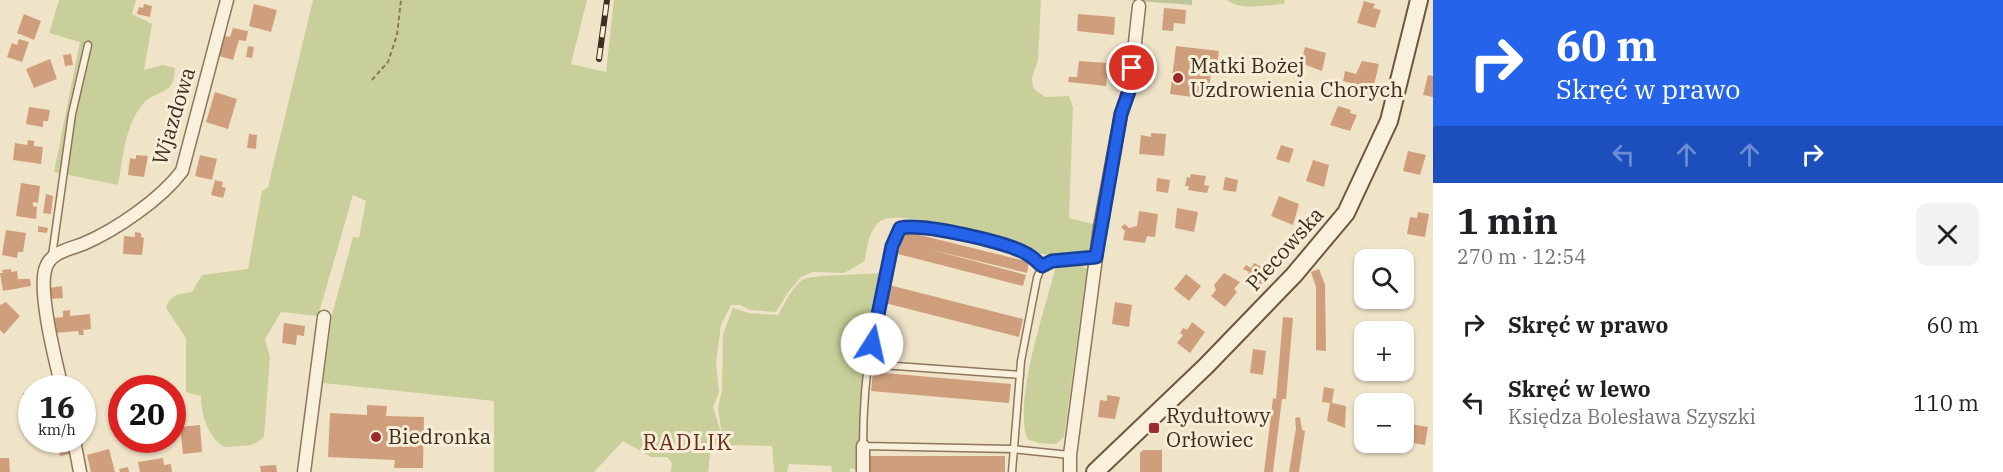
<!DOCTYPE html>
<html lang="pl">
<head>
<meta charset="utf-8">
<style>
  :root { --surface:#fff; --page:#f2f2f2; --text:#202124; --muted:#757577 }
  body { margin:0; font-family:"IBM Plex Serif",serif; background:var(--page); color:var(--text); height:100vh; display:flex; flex-direction:column; font-size:22px; white-space:nowrap }
  * { box-sizing:border-box; margin:0 }
  p { font-size:20px; color:var(--muted) }
  .icon { flex:none; width:33px; height:33px; fill:none; stroke:currentColor; stroke-width:2; stroke-linecap:round; stroke-linejoin:round }
  .map { position:relative; flex:1; overflow:hidden }
  .panel { display:flex; flex-direction:column; background:var(--surface); width:570px }
  .panel>* { flex:none }
  .top-card { background:#2563eb; color:#fff; overflow:hidden }
  .tools { position:absolute; left:1354px; top:249px; display:grid; gap:12px }
  .tools a { display:grid; place-items:center; width:60px; height:60px; border-radius:12px; background:var(--surface); box-shadow:0 2px 4px #0004; font-size:30px }
  .speed { position:absolute; left:18px; top:375px; display:flex; gap:12px; font-size:30px; font-weight:700; text-align:center }
  .speed>* { display:grid; place-content:center; width:78px; height:78px; border-radius:50%; background:var(--surface); box-shadow:0 2px 4px #0004; line-height:1 }
  .speed small { font-size:15px; font-weight:400 }
  .speed .limit { border:9px solid #d22; background:#fff; color:#111 }
  .pin { position:absolute; display:grid; place-items:center; width:51px; height:51px; color:#fff; margin:-26px; border:3px solid #fff; border-radius:50%; box-shadow:0 2px 6px #0007 }
  .me { position:absolute; width:66px; margin:-33px; rotate:10deg; stroke-linejoin:round; filter:drop-shadow(0 0 4px #0008) }
  .turn { display:flex; align-items:center; gap:21px; height:126px; padding:0 24px; font-size:27px }
  .turn .icon { width:78px; height:78px; stroke-width:2.5 }
  .turn b { display:block; font-size:42px; line-height:51px }
  .lanes { display:flex; align-items:center; height:57px; padding:0 24px; background:#0003; justify-content:center; gap:30px; direction:ltr }
  .lanes .off { opacity:.35 }
  .round { display:grid; place-items:center; flex:none; width:63px; height:63px; border-radius:12px; background:var(--page) }
  .summary { display:flex; align-items:center; justify-content:space-between; height:102px; padding:0 24px }
  h1 { font-size:36px; font-weight:800; line-height:45px }
  ul { padding:0; list-style:none }
  li { display:flex; align-items:center; gap:18px; height:78px; padding:0 24px }
  li div { flex:1 }
  li b { display:block; font-size:22px }
  li em { font-style:normal }
  main { display:flex; flex:1; min-height:0 }
  .map>svg:first-child { display:block }
  .green { fill:#c9cf9b }
  .cemetery { fill:#bfc49a }
  .building { fill:#cf9f7d }
  .lines { fill:none; stroke-linecap:round; stroke-linejoin:round }
  .lane-casing { stroke:#8d765c; stroke-width:9 }
  .street-casing { stroke:#8d765c; stroke-width:15 }
  .secondary-casing { stroke:#6f573f; stroke-width:20 }
  .path { stroke:#8d765c; stroke-width:2; stroke-dasharray:4.5 3; stroke-linecap:butt }
  .lane { stroke:#faf1dc; stroke-width:6 }
  .street { stroke:#faf1dc; stroke-width:12 }
  .secondary { stroke:#faf1dc; stroke-width:16 }
  .rail-casing { stroke:#3d2e20; stroke-width:6 }
  .rail { stroke:#f7eed8; stroke-width:4; stroke-dasharray:11; stroke-linecap:butt }
  .route-casing { stroke:#184099; stroke-width:15 }
  .route { stroke:#2563eb; stroke-width:10 }
  .poi-dot { fill:#9e2a2b; stroke:#f7eed8; stroke-width:2 }
  .labels { text-anchor:middle; stroke-width:6; stroke-linejoin:round; paint-order:stroke }
  .poi-label { font-size:21px; fill:#3d2e20; stroke:#f7eed8; text-anchor:start }
  .street-label { font-size:21px; fill:#3d2e20; stroke:#f7eed8 }
  .neighbourhood-label { font-size:22px; letter-spacing:1.5px; fill:#6b2e1e; stroke:#f7eed8 }
</style>
</head>
<body>
<main>
<div class="map">
<svg width="1433" height="472" viewBox="0 0 1433 472">
  <rect width="100%" height="100%" fill="#f0e4c8"/>
  <g class="green">
    <path d="M59,0H136L132,14L152,24L144,70L163,65L175,68C174,98 158,87 143,104C125,124 123,159 118,185L54,172L80,42L49,33Z"/>
    <path d="M313,0H587L571,64L606,72L614,0H1041L1038,60L1032,78L1033,88L1045,97L1069,96L1073,107L1069,218L1093,224L1092,253C1075,253 1057,256 1041,254C1032,253 1025,245 1016,242C995,235 898,210 882,220C869,229 867,246 865,261L844,273L813,272L801,277L789,291L776,312L750,310L740,305H731L721,325L716,363L719,393L713,407L722,435L718,408L722,390L723,334L733,308L749,313L778,315C785,303 791,289 802,280C811,274 865,275 881,273L864,364L857,470L850,468V472H832L831,466L789,464L787,472H774L772,446L725,445L723,438L722,445L711,446L708,472H671L672,463L667,457H651L623,441L594,472H494V401L323,383L332,315L353,237L359,238L366,201L353,195L318,316L281,312L265,339L270,357L264,436C255,449 239,445 224,447C208,436 201,416 201,396L186,392V338L166,308C170,294 180,294 192,292L202,275L248,269L262,191L268,187Z"/>
    <path d="M1227,0H1285L1284,4C1267,5 1240,11 1227,0Z"/>
    <path d="M1071,263L1079,264L1087,269L1064,437L1056,444L1038,443L1027,439C1014,396 1045,310 1056,266Z"/>
  </g>
  <polygon class="cemetery" points="1125,0 1192,0 1192,5"/>
  <g class="building">
    <polygon points="1364,1 1375,4 1373,8 1381,10 1375,28 1357,23"/>
    <polygon points="144,4 152,6 150,17 137,14 139,7 143,8"/>
    <polygon points="254,4 277,10 271,32 249,26"/>
    <polygon points="1164,8 1186,10 1185,24 1174,23 1173,31 1162,30"/>
    <polygon points="24,14 41,21 34,40 17,33"/>
    <polygon points="1078,14 1115,17 1114,35 1077,31"/>
    <polygon points="233,28 248,31 246,41 239,40 233,60 216,55 221,35 230,37"/>
    <polygon points="19,39 29,42 22,62 7,57 12,43 17,45"/>
    <polygon points="248,46 254,47 252,58 246,57"/>
    <polygon points="1176,46 1219,51 1216,73 1211,72 1208,99 1170,94"/>
    <polygon points="1305,47 1326,53 1322,71 1301,63"/>
    <polygon points="71,54 73,65 65,66 63,55"/>
    <polygon points="50,59 57,79 34,88 26,69"/>
    <polygon points="1079,61 1108,63 1106,86 1068,82 1069,77 1077,77"/>
    <polygon points="1362,61 1379,64 1373,89 1343,81 1345,71 1356,74"/>
    <polygon points="1428,75 1433,76 1433,97 1423,95"/>
    <polygon points="215,92 237,99 228,129 206,122"/>
    <polygon points="1338,106 1351,110 1350,113 1357,115 1350,131 1330,125"/>
    <polygon points="29,107 50,110 48,121 43,121 43,127 26,124"/>
    <polygon points="1151,133 1166,134 1164,156 1139,154 1141,135 1151,137"/>
    <polygon points="249,134 257,135 256,149 247,148"/>
    <polygon points="28,140 34,141 34,146 43,147 41,164 13,160 15,143 27,145"/>
    <polygon points="1281,145 1294,149 1289,163 1276,159"/>
    <polygon points="1408,151 1426,155 1420,175 1403,171"/>
    <polygon points="136,155 148,156 144,177 128,175 130,158 136,159"/>
    <polygon points="200,155 217,159 212,180 195,176"/>
    <polygon points="1313,160 1329,165 1324,187 1306,181"/>
    <polygon points="1191,174 1206,176 1204,185 1209,186 1207,193 1188,190 1189,186 1185,186 1187,177 1190,178"/>
    <polygon points="1225,177 1238,180 1236,192 1223,190"/>
    <polygon points="1157,178 1170,180 1168,193 1156,191"/>
    <polygon points="215,180 223,182 222,187 226,188 223,198 211,195"/>
    <polygon points="21,183 40,186 38,203 33,202 33,206 37,207 36,219 16,216"/>
    <polygon points="46,194 53,196 51,214 43,213"/>
    <polygon points="1279,196 1299,204 1293,225 1271,216"/>
    <polygon points="1177,208 1198,212 1194,232 1175,228"/>
    <polygon points="1139,211 1158,214 1155,237 1147,236 1145,243 1123,240 1125,231 1121,227 1125,224 1129,228 1137,226"/>
    <polygon points="1418,212 1429,214 1425,237 1407,234 1410,217 1417,218"/>
    <polygon points="38,226 48,228 47,233 38,232"/>
    <polygon points="6,230 26,233 23,252 18,252 17,258 2,255"/>
    <polygon points="904,231 1029,262 1027,273 929,249 1026,275 1023,286 898,254"/>
    <polygon points="135,232 141,233 141,237 144,238 142,255 123,254 124,236 135,237"/>
    <polygon points="1254,263 1272,272 1269,278 1266,276 1260,287 1245,278 1249,272 1243,269 1246,265 1251,268"/>
    <polygon points="11,269 11,272 17,271 18,279 30,279 31,286 3,291 0,273 3,273 2,270"/>
    <polygon points="1319,269 1325,285 1326,351 1316,350 1316,287 1311,272"/>
    <polygon points="1224,273 1240,282 1234,289 1237,292 1225,307 1211,296 1216,290 1214,285"/>
    <polygon points="1186,274 1201,286 1189,301 1174,289"/>
    <polygon points="889,285 1023,319 1019,337 885,303"/>
    <polygon points="62,286 63,298 49,299 49,288"/>
    <polygon points="6,302 20,316 4,334 0,330 0,305"/>
    <polygon points="1115,302 1132,305 1129,327 1112,324"/>
    <polygon points="70,310 70,316 90,314 91,329 83,330 84,335 79,335 78,331 55,333 54,318 63,317 63,311"/>
    <polygon points="1283,317 1293,318 1286,399 1282,399 1273,472 1264,472 1273,398 1276,399"/>
    <polygon points="1192,322 1205,332 1190,353 1177,343 1183,335 1180,333 1183,328 1187,330"/>
    <polygon points="284,323 305,326 304,336 297,335 296,345 282,343"/>
    <polygon points="1253,349 1266,351 1263,375 1250,373"/>
    <polygon points="873,372 1011,384 1009,403 871,391"/>
    <polygon points="1324,387 1334,389 1332,403 1346,406 1345,428 1327,421 1330,403 1322,402"/>
    <polygon points="29,388 32,388 32,409 23,409 23,393 29,393"/>
    <polygon points="1107,395 1120,397 1115,419 1098,417 1100,400 1107,401"/>
    <polygon points="367,405 387,406 386,416 424,417 423,468 394,468 395,460 328,457 330,413 367,415"/>
    <polygon points="1300,417 1302,430 1305,431 1299,472 1289,472 1296,428 1295,418"/>
    <polygon points="1410,424 1428,427 1425,445 1407,442"/>
    <polygon points="200,425 202,452 183,454 180,427"/>
    <polygon points="66,440 70,454 60,456 57,441"/>
    <polygon points="109,449 115,472 91,472 87,455"/>
    <polygon points="1143,450 1162,450 1162,472 1140,472 1140,453"/>
    <polygon points="867,456 1005,456 1005,472 866,472"/>
    <polygon points="0,458 9,458 10,472 0,472"/>
    <polygon points="163,458 164,465 171,464 172,472 140,472 138,462"/>
    <polygon points="276,465 277,472 261,472 260,466"/>
    <polygon points="128,467 129,472 120,472 119,469"/>
  </g>
  <g class="lines">
    <defs>
      <g id="lane">
        <polyline points="52,256 72,114 88,45"/>
        <path d="M1042,266C1037,262 1033,257 1027,254C1007,242 922,223 900,228C874,291 863,379 863,446L1012,449L1070,455"/>
        <polyline points="868,364 1020,375"/>
        <polyline points="1012,472 1021,361 1037,278 1042,266 1052,261 1096,257"/>
      </g>
      <g id="street">
        <path d="M62,388C56,363 37,290 46,267C51,252 70,249 83,244C116,230 161,199 182,171L227,0"/>
        <polyline points="74,440 80,472"/>
        <polyline points="304,472 324,317"/>
        <polyline points="863,472 863,446"/>
        <polyline points="1070,472 1070,455 1100,227 1121,114 1130,88 1139,6"/>
      </g>
      <polyline id="secondary" points="1095,472 1206,366 1294,275 1346,213 1389,121 1419,0"/>
    </defs>
    <use href="#lane" class="lane-casing"/>
    <use href="#street" class="street-casing"/>
    <use href="#secondary" class="secondary-casing"/>
    <polyline class="path" points="372,80 388,62 397,35 401,0"/>
    <use href="#lane" class="lane"/>
    <use href="#street" class="street"/>
    <use href="#secondary" class="secondary"/>
    <defs>
      <polyline id="rail" points="599,59 607,0"/>
    </defs>
    <use href="#rail" class="rail-casing"/>
    <use href="#rail" class="rail"/>
  </g>
  <g class="lines">
    <defs>
      <path id="route" d="M872,344L892,246L900,228C922,223 1007,242 1027,254C1033,257 1037,262 1042,266L1052,261L1096,257L1121,114L1130,88L1132,68"/>
    </defs>
    <use href="#route" class="route-casing"/>
    <use href="#route" class="route"/>
  </g>
  <g class="poi-dot">
    <circle cx="1178" cy="78" r="6"/>
    <rect x="1148" y="422" width="12" height="12" rx="3"/>
    <circle cx="376" cy="437" r="6"/>
  </g>
  <g class="labels">
    <g class="poi-label">
      <text x="1190" y="73">Matki Bożej<tspan x="1190" dy="24">Uzdrowienia Chorych</tspan></text>
      <text x="1166" y="423">Rydułtowy<tspan x="1166" dy="24">Orłowiec</tspan></text>
      <text x="388" y="444">Biedronka</text>
    </g>
    <g class="street-label">
      <text transform="translate(174 116) rotate(-73)" y="7">Wjazdowa</text>
      <text transform="translate(1285 249) rotate(-48)" y="7">Piecowska</text>
    </g>
    <g class="neighbourhood-label">
      <text x="688" y="450">RADLIK</text>
    </g>
  </g>
</svg>
<div class="tools">
<a><svg class="icon" aria-label="search" viewBox="0 0 24 24"><circle cx="10" cy="10" r="6"/><path d="M15 15l6 6"/></svg></a>
<a>+</a>
<a>−</a>
</div>
<div class="speed"><div>16<small>km/h</small></div><div class="limit">20</div></div>
<div class="pin" style="left:1132px;top:68px;background:#d93025"><svg class="icon" aria-label="arrive" viewBox="0 0 24 24"><path d="M6 21V4h12l-3 4 3 4H6"/></svg></div>
<svg class="me" style="left:872px;top:344px" viewBox="-20 -20 40 40"><circle r="19" fill="#fff"/><path d="M0-13L10 11 0 6-10 11z" fill="#2563eb"/></svg>
</div>
<section class="panel">
<div class="top-card">
<div class="turn"><svg class="icon" aria-label="right" viewBox="0 0 24 24"><path d="M7 20v-9h11M14 6l5 5-5 5"/></svg><div><b>60 m</b>Skręć w prawo</div></div>
<div class="lanes"><svg class="icon off" aria-label="left" viewBox="0 0 24 24"><path d="M17 20v-9H6M10 6l-5 5 5 5"/></svg><svg class="icon off" aria-label="ahead" viewBox="0 0 24 24"><path d="M12 20V5M6 11l6-6 6 6"/></svg><svg class="icon off" aria-label="ahead" viewBox="0 0 24 24"><path d="M12 20V5M6 11l6-6 6 6"/></svg><svg class="icon" aria-label="right" viewBox="0 0 24 24"><path d="M7 20v-9h11M14 6l5 5-5 5"/></svg></div>
</div>
<div class="summary"><div><h1>1 min</h1><p>270 m · 12:54</p></div><a class="round"><svg class="icon" aria-label="close" viewBox="0 0 24 24"><path d="M6 6l12 12M18 6L6 18"/></svg></a></div>
<ul>
<li><svg class="icon" aria-label="right" viewBox="0 0 24 24"><path d="M7 20v-9h11M14 6l5 5-5 5"/></svg><div><b>Skręć w prawo</b></div><em>60 m</em></li>
<li><svg class="icon" aria-label="left" viewBox="0 0 24 24"><path d="M17 20v-9H6M10 6l-5 5 5 5"/></svg><div><b>Skręć w lewo</b><p>Księdza Bolesława Szyszki</p></div><em>110 m</em></li>
</ul>
</section>
</main>
</body>
</html>
